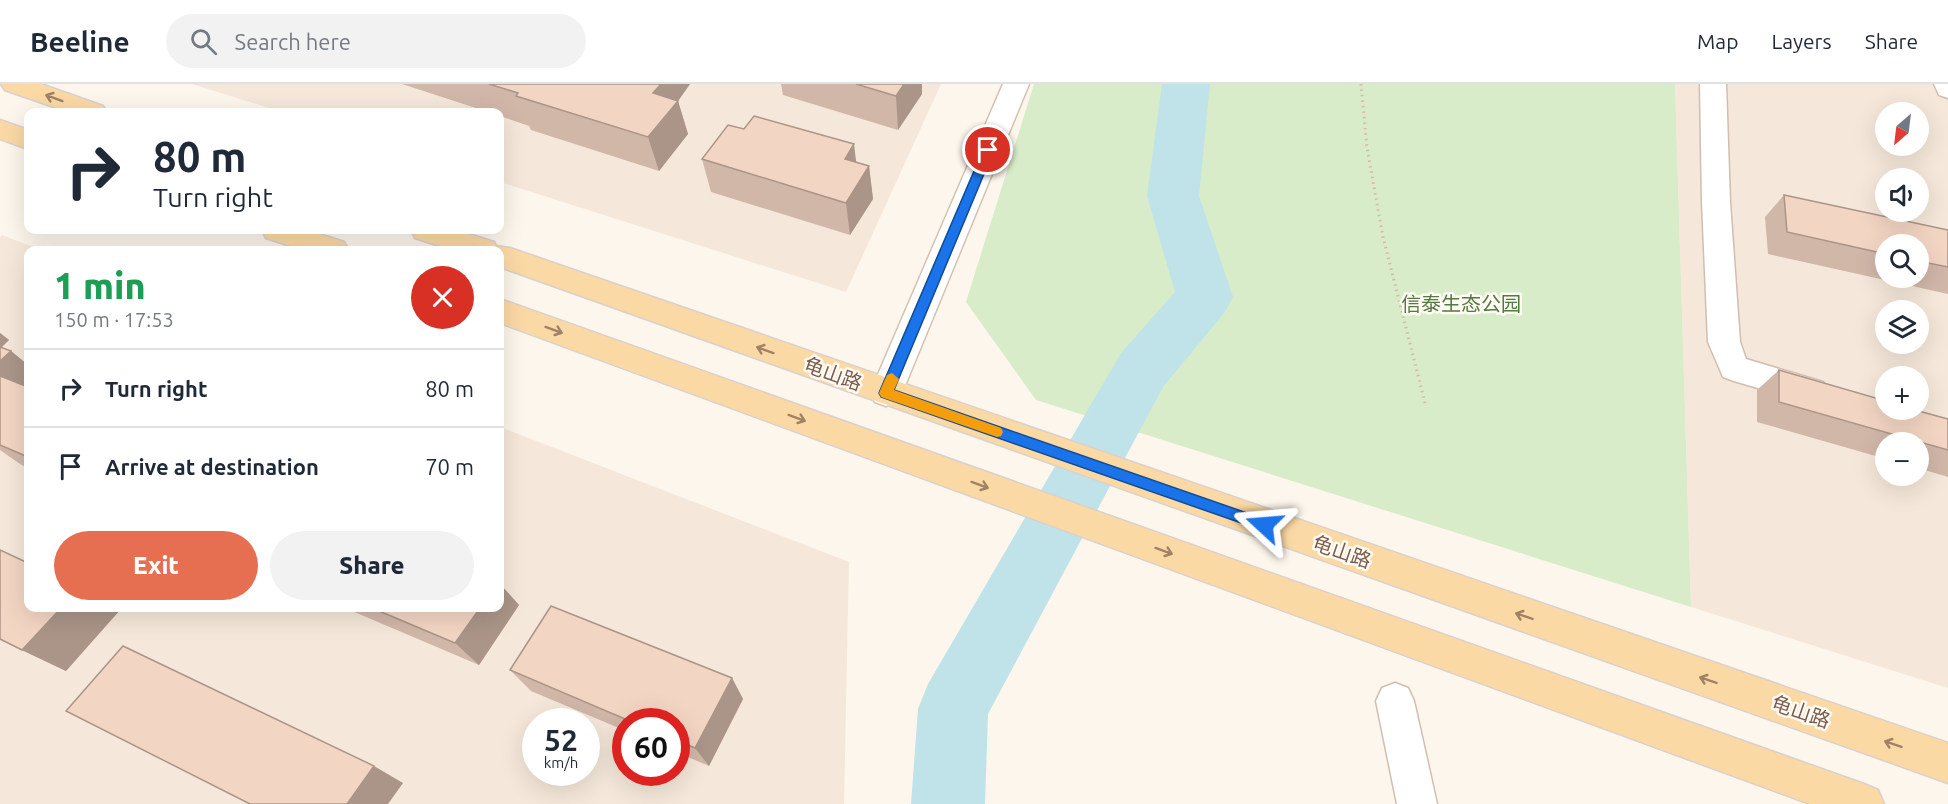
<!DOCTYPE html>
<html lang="en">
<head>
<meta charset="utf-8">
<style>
  :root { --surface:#fff; --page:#f2f2f3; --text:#1f2937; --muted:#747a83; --line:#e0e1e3; --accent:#e76f51 }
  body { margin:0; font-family:Ubuntu,"Noto Sans SC",sans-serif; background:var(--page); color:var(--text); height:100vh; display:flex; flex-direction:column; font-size:22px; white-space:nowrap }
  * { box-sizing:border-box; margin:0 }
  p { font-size:20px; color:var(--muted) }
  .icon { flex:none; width:33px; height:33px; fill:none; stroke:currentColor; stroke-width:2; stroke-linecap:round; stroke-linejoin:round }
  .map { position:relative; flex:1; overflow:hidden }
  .details { position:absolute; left:24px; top:162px; width:480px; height:366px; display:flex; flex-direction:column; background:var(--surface); border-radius:12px; box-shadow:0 6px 24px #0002 }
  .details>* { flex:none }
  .top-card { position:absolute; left:24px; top:24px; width:480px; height:126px; border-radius:12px; box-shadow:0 6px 24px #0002; background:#fff; color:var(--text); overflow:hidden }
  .needle { width:39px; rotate:208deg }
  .controls { position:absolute; left:1875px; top:18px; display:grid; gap:12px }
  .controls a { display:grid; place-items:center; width:54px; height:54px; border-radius:50%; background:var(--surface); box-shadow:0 6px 24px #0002; font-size:30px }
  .speed { position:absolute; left:522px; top:624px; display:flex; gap:12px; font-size:30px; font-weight:700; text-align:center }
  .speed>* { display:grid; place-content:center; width:78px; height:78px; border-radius:50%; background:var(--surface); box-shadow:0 6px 24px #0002; line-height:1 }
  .speed small { font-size:15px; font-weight:400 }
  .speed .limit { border:9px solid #d22; background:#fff; color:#111 }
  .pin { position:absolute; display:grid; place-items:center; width:51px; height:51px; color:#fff; margin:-26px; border:3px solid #fff; border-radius:50%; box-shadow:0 2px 6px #0007 }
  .me { position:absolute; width:66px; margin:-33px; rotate:289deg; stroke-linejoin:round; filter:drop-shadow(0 0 4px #0008) }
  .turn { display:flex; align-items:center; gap:21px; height:126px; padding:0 30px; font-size:27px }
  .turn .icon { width:78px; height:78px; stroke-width:2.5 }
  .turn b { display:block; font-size:42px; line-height:51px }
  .round { display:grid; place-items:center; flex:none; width:63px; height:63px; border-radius:32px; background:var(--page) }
  .headline { display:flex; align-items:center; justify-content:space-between; height:102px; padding:0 30px }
  h1 { font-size:36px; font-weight:800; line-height:45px; color:#1e9e55 }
  .cta { display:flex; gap:12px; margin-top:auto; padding:12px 30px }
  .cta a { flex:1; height:69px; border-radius:36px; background:var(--accent); color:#fff; font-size:24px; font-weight:800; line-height:69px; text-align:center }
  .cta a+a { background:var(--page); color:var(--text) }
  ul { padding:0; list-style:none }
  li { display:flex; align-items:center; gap:18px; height:78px; padding:0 30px; border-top:2px solid var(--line) }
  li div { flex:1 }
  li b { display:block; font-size:22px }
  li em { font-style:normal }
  header { display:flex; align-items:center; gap:36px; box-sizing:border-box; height:84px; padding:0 30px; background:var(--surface); border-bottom:2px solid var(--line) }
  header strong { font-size:28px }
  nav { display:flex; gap:33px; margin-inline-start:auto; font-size:21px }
  .search { width:420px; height:54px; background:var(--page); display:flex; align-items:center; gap:15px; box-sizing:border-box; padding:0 21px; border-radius:33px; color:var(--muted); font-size:22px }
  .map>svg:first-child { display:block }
  .residential { fill:#f5e8da; fill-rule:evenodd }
  .green { fill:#d8ecc9 }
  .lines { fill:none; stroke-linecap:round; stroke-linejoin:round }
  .river { fill:#bfe3e8; fill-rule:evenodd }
  .street-casing { stroke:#d1beb0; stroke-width:3 }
  .secondary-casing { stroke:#d6c0b0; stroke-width:3 }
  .primary-casing { stroke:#dad1cd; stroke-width:3 }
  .path { stroke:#d9b8a5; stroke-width:3; stroke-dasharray:1.5 4; stroke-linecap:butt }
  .street { fill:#fff; fill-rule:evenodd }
  .secondary { fill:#fff; fill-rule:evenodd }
  .primary { fill:#fbd9a5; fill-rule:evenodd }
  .wall { fill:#d1b7a8; fill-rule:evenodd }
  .shaded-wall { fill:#aa9588 }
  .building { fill:#f3d5c3; stroke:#aa9588; stroke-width:1.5 }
  .oneway { stroke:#a18267 }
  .route { fill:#1a73e8; stroke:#114b97; stroke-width:1.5 }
  .slow { fill:#f59e0b }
  .labels { text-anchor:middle; stroke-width:5; stroke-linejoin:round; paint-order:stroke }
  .park-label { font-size:20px; fill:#537a41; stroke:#fffaf3 }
  .street-label { font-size:20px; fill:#7a5c4d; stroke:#fffaf3 }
</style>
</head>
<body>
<header>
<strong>Beeline</strong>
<div class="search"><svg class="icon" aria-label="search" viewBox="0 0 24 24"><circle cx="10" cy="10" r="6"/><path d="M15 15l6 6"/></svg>Search here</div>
<nav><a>Map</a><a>Layers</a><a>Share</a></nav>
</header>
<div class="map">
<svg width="1948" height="720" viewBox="0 0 1948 720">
  <rect width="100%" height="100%" fill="#fdf6ec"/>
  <g class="residential">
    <polygon points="192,0 941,0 846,208 500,98 500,28 282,28"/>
    <path d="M1675,0H1948V604L1691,523ZM1886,28H1918V62H1886ZM1886,94H1918V128H1886ZM1886,160H1918V194H1886ZM1886,226H1918V260H1886ZM1886,292H1918V326H1886ZM1886,358H1918V392H1886Z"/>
    <path d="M2,151L41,166H28V524H500V343L849,478L844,720H0V153ZM536,638H586V688H536ZM626,638H676V688H626Z"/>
  </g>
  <polygon class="green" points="1034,0 1675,0 1691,523 1036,316 966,218"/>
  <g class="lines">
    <polygon class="river" points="1162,0 1210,0 1199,112 1233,213 1225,228 1163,303 988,630 985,720 911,720 918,625 928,600 1121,269 1175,208 1147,112"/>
    <defs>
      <g id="street">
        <polygon points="1700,0 1726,0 1730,118 1740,258 1746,275 1823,298 1828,307 1823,316 1812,320 1734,297 1723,293 1708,258 1702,118"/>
        <polygon points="1934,0 1948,0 1948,14 1939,11"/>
        <polygon points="1395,599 1408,604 1414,617 1437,720 1397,720 1376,617 1382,604"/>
      </g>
      <polygon id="secondary" points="1003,0 1029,0 902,309 897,318 886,322 875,318 870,309"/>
      <g id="primary">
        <polygon points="1,0 41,0 103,22 107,28 68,28 5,6"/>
        <polygon points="0,36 28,46 28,65 0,55"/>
        <polygon points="262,146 307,146 344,158 349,166 303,166 266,154"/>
        <polygon points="411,146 456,146 494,158 496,162 510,164 1948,659 1948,699 500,183 500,166 452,166 415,154"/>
        <polygon points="500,215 1864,700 1878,706 1884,720 1810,720 500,239"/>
      </g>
    </defs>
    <use href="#street" class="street-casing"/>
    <use href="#secondary" class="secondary-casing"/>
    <use href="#primary" class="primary-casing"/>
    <polyline class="path" points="1361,0 1367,64 1383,153 1425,319"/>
    <use href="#street" class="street"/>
    <use href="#secondary" class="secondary"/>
    <use href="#primary" class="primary"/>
  </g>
  <g class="wall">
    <polygon points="402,0 690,0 678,17 688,50 659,87 531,46 529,42 500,32 500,28 488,28"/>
    <polygon points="781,0 922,0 922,10 898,46 783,11"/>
    <polygon points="702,75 856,79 869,82 873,115 850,151 711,108"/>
    <path d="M1784,111L1948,146V210L1768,170L1765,133ZM1886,160H1918V194H1886Z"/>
    <polygon points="0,249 9,256 1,263 11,267 28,281 28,384 20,380 0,366"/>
    <polygon points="1779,286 1948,335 1948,393 1918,384 1918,358 1886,358 1886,375 1757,338 1757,306"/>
    <polygon points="0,466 120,526 66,587 0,556"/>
    <polygon points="500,500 519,521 479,581 345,524 500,524"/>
    <polygon points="510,586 732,594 743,615 709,682 676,668 676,638 626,638 626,647 531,607"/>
  </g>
  <g class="shaded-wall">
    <polygon points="659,0 690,0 678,17 688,50 659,87 648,53 653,9"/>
    <polygon points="904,0 922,0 922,10 898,46 896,12"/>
    <polygon points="854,60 858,93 845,75"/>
    <polygon points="869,82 873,115 850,151 846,119"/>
    <polygon points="0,249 9,256 0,265"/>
    <polygon points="11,267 28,281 28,317 0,295 0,277"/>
    <polygon points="500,500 519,521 479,581 455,559 480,524 500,524"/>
    <polygon points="61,524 116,524 120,526 66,587 22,566"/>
    <polygon points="732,594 743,615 709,682 695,664"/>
    <polygon points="374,682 403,699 388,720 347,720"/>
  </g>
  <g class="building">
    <polygon points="489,0 661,0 653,9 678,17 648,53 516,12 518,9"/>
    <polygon points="856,0 904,0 896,12"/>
    <polygon points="754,32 854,60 845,75 869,82 846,119 702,75 728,41 744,45"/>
    <polygon points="1784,111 1948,146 1948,183 1918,177 1918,160 1886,160 1886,170 1787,148"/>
    <polygon points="0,263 11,267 0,277"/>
    <polygon points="1779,286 1886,317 1886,326 1915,326 1948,335 1948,366 1779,318"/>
    <polygon points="0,292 28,303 28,373 0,361"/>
    <polygon points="0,466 28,479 28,524 61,524 22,566 0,555"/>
    <polygon points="551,522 732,594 695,664 676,656 676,638 632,638 510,586"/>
    <polygon points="372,524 480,524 455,559"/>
    <polygon points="123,562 374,682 347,720 250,720 66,627"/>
  </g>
  <defs><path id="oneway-shaft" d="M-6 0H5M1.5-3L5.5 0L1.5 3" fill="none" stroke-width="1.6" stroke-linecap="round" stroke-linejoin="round" transform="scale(1.5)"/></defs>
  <g class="oneway">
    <use href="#oneway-shaft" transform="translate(54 14) rotate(-160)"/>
    <use href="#oneway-shaft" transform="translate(554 246) rotate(20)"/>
    <use href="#oneway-shaft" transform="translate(765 266) rotate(-160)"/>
    <use href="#oneway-shaft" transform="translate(797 334) rotate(20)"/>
    <use href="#oneway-shaft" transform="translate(980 401) rotate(20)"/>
    <use href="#oneway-shaft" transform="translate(1164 467) rotate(20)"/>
    <use href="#oneway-shaft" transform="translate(1524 532) rotate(-161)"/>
    <use href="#oneway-shaft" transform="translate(1708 596) rotate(-161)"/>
    <use href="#oneway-shaft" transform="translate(1893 660) rotate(-161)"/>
  </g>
  <polygon class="route" points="988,62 994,66 894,306 1270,437 1272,441 1270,446 1264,447 881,313 879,309 983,66"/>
  <polygon class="slow" points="892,289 899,295 894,306 1001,344 1003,348 1001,352 997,353 881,313 879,309 887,291"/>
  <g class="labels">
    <g class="park-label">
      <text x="1461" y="227">信泰生态公园</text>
    </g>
    <g class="street-label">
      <text transform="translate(833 290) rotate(20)" y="7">龟山路</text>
      <text transform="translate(1342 468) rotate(19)" y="7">龟山路</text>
      <text transform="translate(1801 628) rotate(19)" y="7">龟山路</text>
    </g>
  </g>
</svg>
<div class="controls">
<a><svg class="needle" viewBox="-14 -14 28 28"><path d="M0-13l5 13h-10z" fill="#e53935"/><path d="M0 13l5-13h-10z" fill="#747a83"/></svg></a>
<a><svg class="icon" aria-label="sound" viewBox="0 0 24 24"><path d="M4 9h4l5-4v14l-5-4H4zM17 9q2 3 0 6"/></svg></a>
<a><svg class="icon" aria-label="search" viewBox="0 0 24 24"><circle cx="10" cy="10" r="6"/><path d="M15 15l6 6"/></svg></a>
<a><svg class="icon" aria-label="layers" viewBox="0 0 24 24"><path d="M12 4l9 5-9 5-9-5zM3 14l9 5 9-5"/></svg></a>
<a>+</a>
<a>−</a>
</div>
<div class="speed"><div>52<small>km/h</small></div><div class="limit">60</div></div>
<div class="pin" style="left:988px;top:66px;background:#d93025"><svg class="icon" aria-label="arrive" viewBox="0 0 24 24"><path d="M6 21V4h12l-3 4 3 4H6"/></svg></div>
<svg class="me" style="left:1264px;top:441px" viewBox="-20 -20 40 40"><path d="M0-17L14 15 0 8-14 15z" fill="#1a73e8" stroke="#fff" stroke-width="4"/></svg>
<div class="top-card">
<div class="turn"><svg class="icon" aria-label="right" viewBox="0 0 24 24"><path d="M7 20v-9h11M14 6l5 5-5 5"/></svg><div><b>80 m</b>Turn right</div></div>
</div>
<section class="details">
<div class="headline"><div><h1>1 min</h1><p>150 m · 17:53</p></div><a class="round" style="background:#d93025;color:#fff"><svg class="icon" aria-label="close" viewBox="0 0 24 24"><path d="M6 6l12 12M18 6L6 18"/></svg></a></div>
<ul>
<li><svg class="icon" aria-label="right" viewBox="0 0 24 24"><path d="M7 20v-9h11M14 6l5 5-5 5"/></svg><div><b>Turn right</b></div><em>80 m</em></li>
<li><svg class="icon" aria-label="arrive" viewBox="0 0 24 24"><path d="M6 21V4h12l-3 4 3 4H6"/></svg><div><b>Arrive at destination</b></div><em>70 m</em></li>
</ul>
<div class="cta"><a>Exit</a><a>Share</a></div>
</section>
</div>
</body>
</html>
